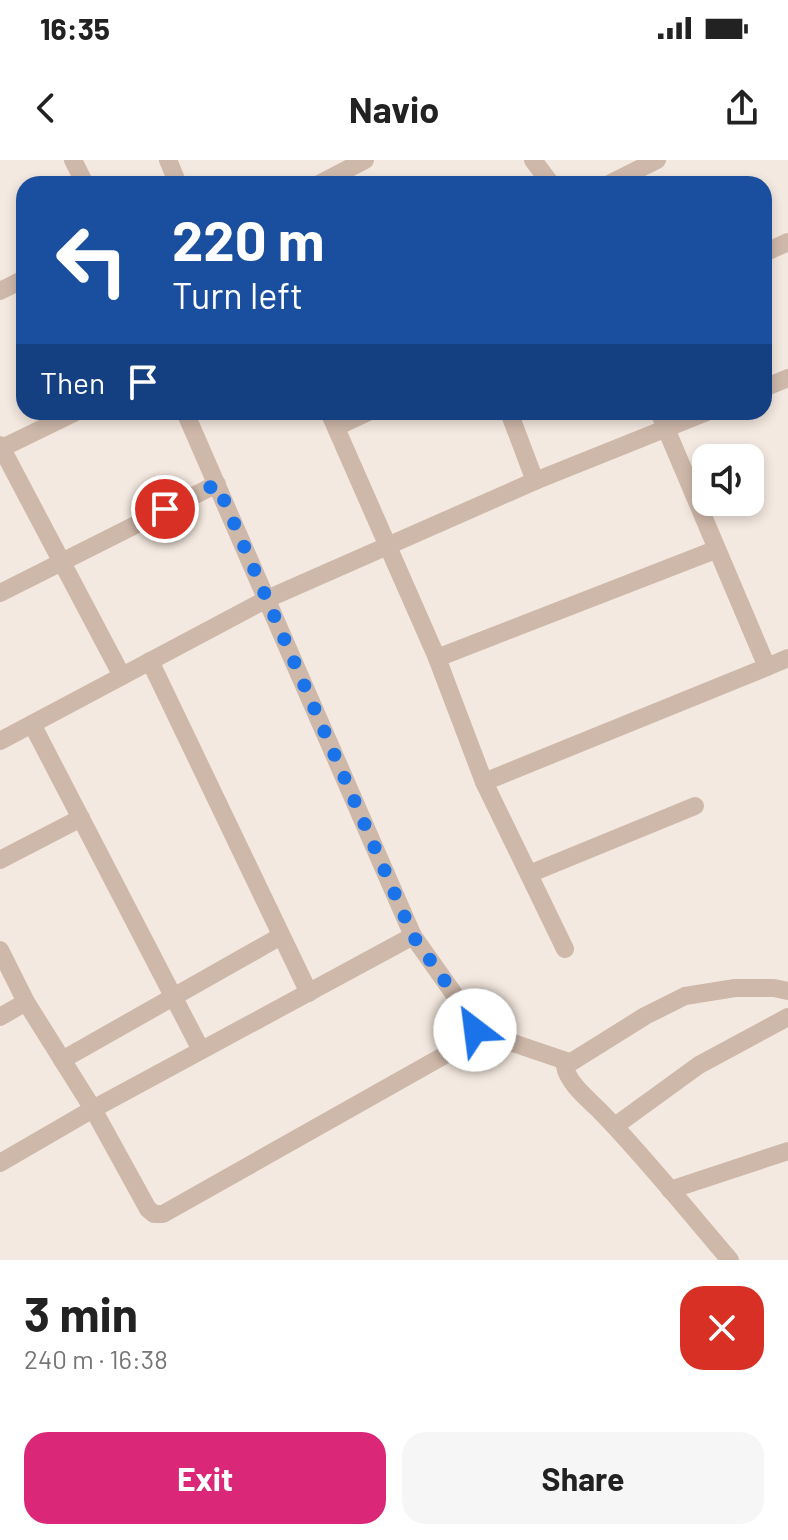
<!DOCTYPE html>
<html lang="en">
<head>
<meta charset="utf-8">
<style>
  :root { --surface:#fff; --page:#f6f6f6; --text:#222; --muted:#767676; --accent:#db2777 }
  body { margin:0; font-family:Barlow,sans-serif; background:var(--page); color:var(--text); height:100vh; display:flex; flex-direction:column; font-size:30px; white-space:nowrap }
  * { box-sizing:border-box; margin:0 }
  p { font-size:26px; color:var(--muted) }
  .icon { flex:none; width:44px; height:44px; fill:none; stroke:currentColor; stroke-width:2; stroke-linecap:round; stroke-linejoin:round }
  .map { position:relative; height:1100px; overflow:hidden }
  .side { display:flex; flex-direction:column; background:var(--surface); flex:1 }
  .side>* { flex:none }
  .top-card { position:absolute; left:16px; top:16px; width:756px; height:244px; border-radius:24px; box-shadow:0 4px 12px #0003; background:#1a4fa0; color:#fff; overflow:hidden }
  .fabs { position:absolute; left:692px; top:284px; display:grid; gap:16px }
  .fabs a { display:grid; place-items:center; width:72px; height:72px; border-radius:16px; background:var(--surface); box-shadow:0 4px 12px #0003; font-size:40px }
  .pin { position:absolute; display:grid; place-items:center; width:68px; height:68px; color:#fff; margin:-34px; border:4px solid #fff; border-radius:50%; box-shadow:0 2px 8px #0007 }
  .me { position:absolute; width:88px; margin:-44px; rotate:330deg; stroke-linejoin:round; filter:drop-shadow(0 0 6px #0008) }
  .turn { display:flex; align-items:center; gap:28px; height:168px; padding:0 24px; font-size:36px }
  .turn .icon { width:104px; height:104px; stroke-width:2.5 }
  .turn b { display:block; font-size:56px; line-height:68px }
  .then { display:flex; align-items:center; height:76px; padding:0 24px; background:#0003; gap:16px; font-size:30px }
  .round { display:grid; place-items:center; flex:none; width:84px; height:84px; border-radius:24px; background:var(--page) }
  .overview { display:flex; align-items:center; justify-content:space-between; height:136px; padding:0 24px }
  h1 { font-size:48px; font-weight:700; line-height:60px }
  .cta { display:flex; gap:16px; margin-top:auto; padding:16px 24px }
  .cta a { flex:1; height:92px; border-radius:24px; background:var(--accent); color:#fff; font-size:32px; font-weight:700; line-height:92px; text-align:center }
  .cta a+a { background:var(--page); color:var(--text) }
  .status { display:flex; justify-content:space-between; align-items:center; height:56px; padding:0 40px; background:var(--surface); direction:ltr }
  .status svg { height:22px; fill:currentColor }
  header { display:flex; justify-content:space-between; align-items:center; height:104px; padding:0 24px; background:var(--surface); font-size:36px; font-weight:700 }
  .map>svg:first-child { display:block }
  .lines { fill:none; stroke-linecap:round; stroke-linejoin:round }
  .street { stroke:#ceb8aa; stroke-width:18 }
  .route { stroke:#1a73e8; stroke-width:14; stroke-dasharray:0 25.2 }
</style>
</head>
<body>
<div class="status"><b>16:35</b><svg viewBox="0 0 49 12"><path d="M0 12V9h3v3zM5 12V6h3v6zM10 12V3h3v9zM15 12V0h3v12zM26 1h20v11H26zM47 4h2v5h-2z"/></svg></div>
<header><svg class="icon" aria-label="back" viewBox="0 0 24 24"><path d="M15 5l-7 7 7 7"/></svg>Navio<svg class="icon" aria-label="share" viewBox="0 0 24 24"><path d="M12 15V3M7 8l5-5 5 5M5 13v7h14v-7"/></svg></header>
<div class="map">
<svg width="788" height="1100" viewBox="0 0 788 1100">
  <rect width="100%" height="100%" fill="#f4e9e0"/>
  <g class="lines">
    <g class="street">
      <polyline points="73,0 85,24"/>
      <polyline points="168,0 178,24"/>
      <polyline points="533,0 551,24"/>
      <polyline points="319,24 365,0"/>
      <polyline points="609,24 657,0"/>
      <polyline points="764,93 788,82"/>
      <polyline points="0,131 24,119"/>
      <polyline points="764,228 788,218"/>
      <polyline points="185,252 413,776"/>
      <polyline points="329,252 437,498 484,622 767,507 659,252"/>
      <polyline points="509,252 535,321"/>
      <polyline points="336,267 368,252"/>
      <polyline points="0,285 122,516"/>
      <polyline points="0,289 76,252"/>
      <polyline points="0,433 217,324"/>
      <polyline points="437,498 715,390"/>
      <polyline points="150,501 309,833"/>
      <polyline points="767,507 788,498"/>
      <polyline points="32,564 201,890"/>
      <polyline points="0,581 267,439 535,321 707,252"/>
      <polyline points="484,622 565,789"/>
      <polyline points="0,700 81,658"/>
      <polyline points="529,714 695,646"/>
      <polygon points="413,776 471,858 475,870 468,882 163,1054 154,1054 148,1049 93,949"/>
      <polyline points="0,790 26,842 93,949 0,1003"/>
      <polyline points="0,857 26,842"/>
      <polyline points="475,870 569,902"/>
      <polyline points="62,900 281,776"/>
      <polyline points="615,966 699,905 788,857"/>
      <polyline points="670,1030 788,991"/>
      <path d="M730,1100C687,1050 645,997 599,950C588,939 567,922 565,906L645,856L685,836L735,828H774L788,831"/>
    </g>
  </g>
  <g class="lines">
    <polyline class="route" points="165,349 217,324 413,776 471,858 475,870"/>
  </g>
</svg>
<div class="fabs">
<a><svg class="icon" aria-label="sound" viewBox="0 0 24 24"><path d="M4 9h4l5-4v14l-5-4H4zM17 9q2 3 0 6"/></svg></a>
</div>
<div class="pin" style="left:165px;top:349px;background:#d93025"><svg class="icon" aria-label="arrive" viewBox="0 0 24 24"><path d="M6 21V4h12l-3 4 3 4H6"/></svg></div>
<svg class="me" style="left:475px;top:870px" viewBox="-20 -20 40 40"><circle r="19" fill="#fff"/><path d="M0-13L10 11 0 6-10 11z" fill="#1a73e8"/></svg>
<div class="top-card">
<div class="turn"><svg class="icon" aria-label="left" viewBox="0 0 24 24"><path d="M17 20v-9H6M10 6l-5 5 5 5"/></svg><div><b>220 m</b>Turn left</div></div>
<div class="then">Then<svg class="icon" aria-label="arrive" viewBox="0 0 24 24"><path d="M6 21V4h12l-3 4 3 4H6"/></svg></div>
</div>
</div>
<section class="side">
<div class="overview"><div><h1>3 min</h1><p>240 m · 16:38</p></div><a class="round" style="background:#d93025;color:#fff"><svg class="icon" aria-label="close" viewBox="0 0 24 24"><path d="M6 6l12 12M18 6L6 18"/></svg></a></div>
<div class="cta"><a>Exit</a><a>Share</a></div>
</section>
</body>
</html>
